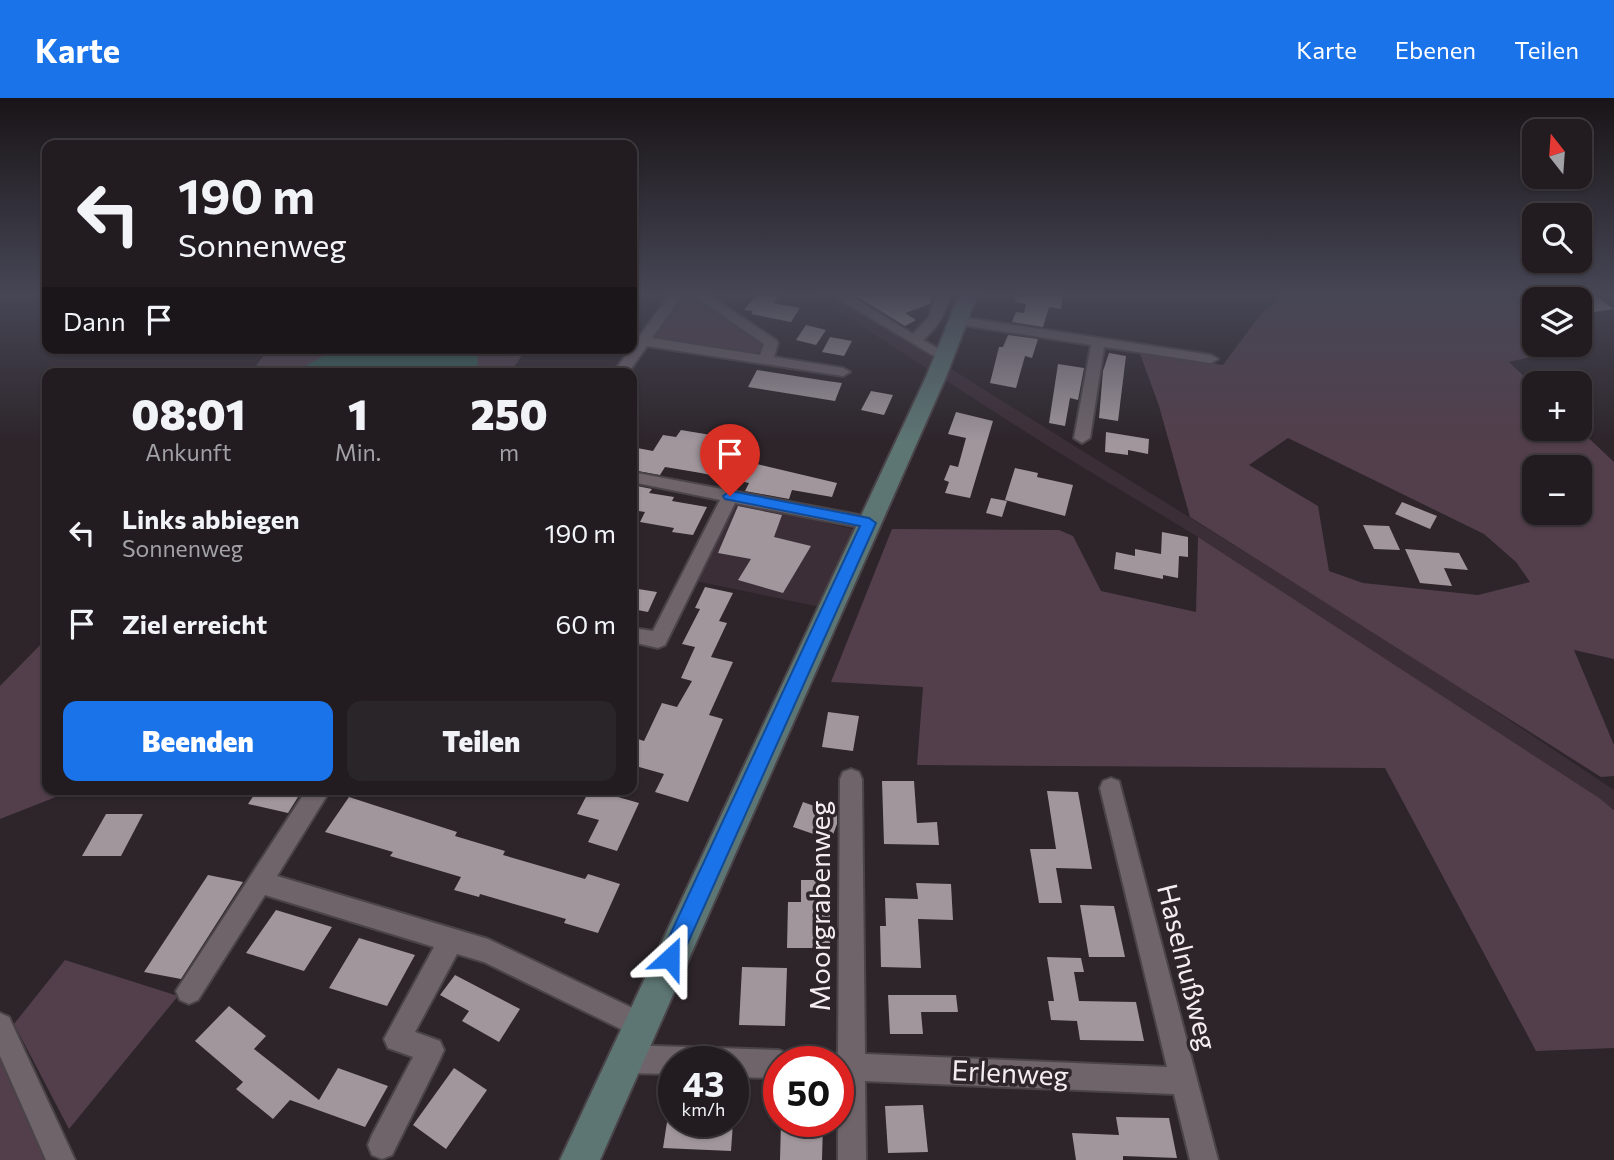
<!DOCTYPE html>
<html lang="de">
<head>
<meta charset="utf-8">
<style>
  :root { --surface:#221c20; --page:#2a2529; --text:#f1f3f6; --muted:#a2a1a5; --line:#3f3a3e; --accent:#1a73e8 }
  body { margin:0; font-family:Commissioner,sans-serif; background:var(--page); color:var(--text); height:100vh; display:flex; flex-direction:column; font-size:26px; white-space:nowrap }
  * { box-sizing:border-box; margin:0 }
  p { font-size:23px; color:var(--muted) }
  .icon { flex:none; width:38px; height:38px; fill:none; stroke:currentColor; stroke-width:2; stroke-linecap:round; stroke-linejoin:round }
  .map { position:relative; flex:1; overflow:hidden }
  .panel { position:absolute; left:42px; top:270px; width:595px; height:427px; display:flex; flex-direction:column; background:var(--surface); border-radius:14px; box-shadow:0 2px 5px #0004,0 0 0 2px var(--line) }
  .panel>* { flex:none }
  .banner { position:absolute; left:42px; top:42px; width:595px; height:214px; border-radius:14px; box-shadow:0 2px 5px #0004,0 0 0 2px var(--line); background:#221c20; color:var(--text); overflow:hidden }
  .needle { width:46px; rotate:343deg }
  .fabs { position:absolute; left:1522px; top:21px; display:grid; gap:14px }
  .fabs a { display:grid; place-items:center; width:70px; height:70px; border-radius:14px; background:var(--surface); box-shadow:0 2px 5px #0004,0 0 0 2px var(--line); font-size:35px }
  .speed { position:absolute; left:658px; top:948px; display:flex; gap:14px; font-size:35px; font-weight:700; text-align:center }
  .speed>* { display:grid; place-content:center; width:91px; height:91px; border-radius:50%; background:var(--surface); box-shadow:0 2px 5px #0004,0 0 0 2px var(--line); line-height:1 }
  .speed small { font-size:18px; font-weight:400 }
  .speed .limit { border:10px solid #d22; background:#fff; color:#111 }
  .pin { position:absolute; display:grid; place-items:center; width:60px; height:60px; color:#fff; margin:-72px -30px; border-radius:50% 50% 50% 0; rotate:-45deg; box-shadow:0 0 7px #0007 }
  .pin .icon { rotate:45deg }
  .me { position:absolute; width:77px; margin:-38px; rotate:24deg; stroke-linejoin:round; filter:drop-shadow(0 0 5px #0008) }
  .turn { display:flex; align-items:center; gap:24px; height:147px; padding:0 21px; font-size:32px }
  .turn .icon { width:91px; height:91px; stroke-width:2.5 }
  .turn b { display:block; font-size:49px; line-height:60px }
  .then { display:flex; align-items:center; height:66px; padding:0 21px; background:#0003; gap:14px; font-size:26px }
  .eta { display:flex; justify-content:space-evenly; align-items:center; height:119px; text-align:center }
  .eta b { font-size:42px; font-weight:800; line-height:49px }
  .button { display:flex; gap:14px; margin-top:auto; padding:14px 21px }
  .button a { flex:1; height:80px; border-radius:14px; background:var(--accent); color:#fff; font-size:28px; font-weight:800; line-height:80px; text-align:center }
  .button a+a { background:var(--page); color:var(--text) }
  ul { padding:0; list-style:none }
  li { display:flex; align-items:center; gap:21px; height:91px; padding:0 21px }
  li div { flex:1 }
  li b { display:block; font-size:26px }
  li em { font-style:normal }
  header { display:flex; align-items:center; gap:42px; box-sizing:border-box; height:98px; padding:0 35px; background:var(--accent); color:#fff }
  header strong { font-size:33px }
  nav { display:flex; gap:38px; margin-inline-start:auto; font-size:24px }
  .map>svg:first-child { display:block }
  .built { fill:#3c2e37 }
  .green { fill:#533f4c; fill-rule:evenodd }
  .water { fill:#346156 }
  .building { fill:#a0969c }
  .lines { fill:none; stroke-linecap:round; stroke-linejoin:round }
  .minor-casing { stroke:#4a4448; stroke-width:4 }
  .secondary-casing { stroke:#4a4448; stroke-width:4 }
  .minor { fill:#6e646a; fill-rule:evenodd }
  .secondary { fill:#5d7674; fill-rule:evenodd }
  .route { fill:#1a73e8; stroke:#114b97; stroke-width:2 }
  .labels { text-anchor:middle; stroke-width:7; stroke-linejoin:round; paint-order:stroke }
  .near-street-label { font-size:28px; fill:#f3edf0; stroke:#2d252a }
</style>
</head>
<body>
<header>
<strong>Karte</strong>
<nav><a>Karte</a><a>Ebenen</a><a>Teilen</a></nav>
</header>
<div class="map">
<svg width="1614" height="1062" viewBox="0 0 1614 1062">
  <rect width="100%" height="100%" fill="#2d252a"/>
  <g class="built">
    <polygon points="810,195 829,195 1425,566 1614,692 1614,711 1198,439 1043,345"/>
    <polygon points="733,404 857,432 825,510 696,483"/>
  </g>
  <g class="green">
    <path d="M1286,195H1505L1535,217V247H1580L1509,264L1535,289V331H1579L1614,364V561L1574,552L1614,647V678L1601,679L1190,419L1159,308L1139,253L1223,267L1263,213ZM1288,340L1484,436L1516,464L1530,484L1478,497L1363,485L1329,473L1318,408L1249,367ZM1535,369H1580V415H1535Z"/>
    <polygon points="686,198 694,198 766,246 764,252 754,255 654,239 680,201"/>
    <polygon points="269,250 527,250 510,275 251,275"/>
    <polygon points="892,431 1059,432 1073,438 1101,493 1196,514 1198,439 1599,700 1614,712 1614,950 1536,953 1385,670 917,667 923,589 831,584"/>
    <polygon points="47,540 47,691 76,691 0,721 0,588"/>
    <polygon points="65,862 178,898 69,1031 14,926"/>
    <polygon points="0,952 49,1062 0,1062"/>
  </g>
  <polygon class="water" points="346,250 481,250 478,254 477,275 293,275 325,257"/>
  <g class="building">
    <polygon points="758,195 781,195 773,205 800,210 791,224 751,216 753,213 744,212"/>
    <polygon points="851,195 931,195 932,199 930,206 905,215 916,222 905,228"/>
    <polygon points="1016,195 1063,195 1061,211 1049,209 1043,229 1012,224 1016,214 1024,215 1026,206 1015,204"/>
    <polygon points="1580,195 1597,199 1614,211 1593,214 1580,206"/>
    <polygon points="806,227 826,232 816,247 796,242"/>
    <polygon points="1008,237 1038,241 1032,260 1025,258 1016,290 990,285 999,249 1003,249"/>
    <polygon points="830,239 852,243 844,258 822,254"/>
    <polygon points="1109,255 1126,258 1118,323 1099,320 1103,273"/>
    <polygon points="1058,266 1084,270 1078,302 1070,300 1065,328 1049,325"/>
    <polygon points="757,272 827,283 842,285 835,303 748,289"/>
    <polygon points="871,293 893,297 884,317 861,312"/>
    <polygon points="956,314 993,323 970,400 945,395 949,384 944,382 950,367 958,369 966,340 948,336"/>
    <polygon points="681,332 717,338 714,344 742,349 736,361 837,385 832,399 792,392 789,401 745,393 749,385 701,375 665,369 660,377 632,372 632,349 653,353 663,337 676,339"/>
    <polygon points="1106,334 1149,341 1148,356 1128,352 1128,357 1105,354"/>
    <polygon points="1015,370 1038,375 1037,379 1073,387 1065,418 1005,402"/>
    <polygon points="632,387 652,391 649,395 674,399 672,403 707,409 693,437 672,434 674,430 640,424 645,414 632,412"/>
    <polygon points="991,400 1007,403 1002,419 986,415"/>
    <polygon points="1402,404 1437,418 1430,431 1395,416"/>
    <polygon points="738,408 782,417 774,439 811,448 783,495 738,482 751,461 718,455"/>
    <polygon points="1363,427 1389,428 1400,452 1374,451"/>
    <polygon points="1162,434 1188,439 1188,459 1179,458 1178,480 1163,477 1163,481 1114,471 1116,454 1135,458 1135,451 1161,456"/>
    <polygon points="1405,451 1459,455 1468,472 1444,470 1452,488 1420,485"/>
    <polygon points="705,489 733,495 719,523 727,525 711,559 733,564 709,617 723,621 688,704 655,694 664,676 632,667 632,639 644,643 662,605 677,609 692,583 681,580 695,549 682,546 700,511 695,510"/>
    <polygon points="632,490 657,494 648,514 632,511"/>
    <polygon points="828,614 859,618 853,653 822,649"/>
    <polygon points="882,683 914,683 917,725 937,724 939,747 884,746"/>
    <polygon points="258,691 303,691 288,715 248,706"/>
    <polygon points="590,691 639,705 617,753 588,744 599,722 577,716"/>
    <polygon points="1047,693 1078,694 1092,771 1056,770 1062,805 1039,805 1030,751 1056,751"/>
    <polygon points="349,699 457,734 455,738 505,753 503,757 585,781 588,776 620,786 598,835 564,825 566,821 480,796 479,799 454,792 461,779 390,758 393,754 325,734"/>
    <polygon points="803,704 837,716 837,726 831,742 793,729"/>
    <polygon points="106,716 143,716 121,758 82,758"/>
    <polygon points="208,777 243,784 181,881 144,874"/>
    <polygon points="801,782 819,782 819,808 830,808 830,850 787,850 788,804 801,804"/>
    <polygon points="916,785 951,786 953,822 918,821 921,870 881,869 880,828 886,828 885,800 918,801"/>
    <polygon points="1080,807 1114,808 1125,859 1089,859"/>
    <polygon points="276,812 332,829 304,873 246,855"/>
    <polygon points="359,840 415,857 387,908 329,890"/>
    <polygon points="1047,859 1081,860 1084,874 1074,874 1079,903 1136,904 1144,943 1080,942 1077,923 1051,922 1048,903 1054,903"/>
    <polygon points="742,869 787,870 785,928 739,927"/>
    <polygon points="455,877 520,911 499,944 462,923 469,913 440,897"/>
    <polygon points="888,897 956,897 958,914 921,914 923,936 890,936"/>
    <polygon points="229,908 266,938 254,951 319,1002 338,970 388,988 365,1029 290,1002 273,1021 236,991 243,984 195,943"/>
    <polygon points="454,970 487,992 446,1051 413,1027"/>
    <polygon points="923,1007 928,1054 888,1055 885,1008"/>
    <polygon points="1116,1019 1169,1020 1177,1060 1123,1058 1123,1062 1076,1062 1072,1035 1119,1037"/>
    <polygon points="667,1024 733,1024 731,1053 663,1050"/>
    <polygon points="781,1024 823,1024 822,1062 780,1062"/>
  </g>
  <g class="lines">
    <defs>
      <g id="minor">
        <polygon points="671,195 684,195 652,240 760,257 764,246 690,195 706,195 776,242 778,245 774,259 843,270 850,274 843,278 647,248 628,275 613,275"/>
        <path d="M933,195H946L949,199C945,217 937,230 923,242L949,257L951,260L949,263L944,264L837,200L839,197H849L913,236L929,219L935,199Z"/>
        <polygon points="961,219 1211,257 1218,261 1211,265 1104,249 1090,340 1082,345 1074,340 1091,247 956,226 956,220"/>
        <polygon points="632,374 869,419 878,425 869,431 735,405 665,547 658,550 632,544 632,530 653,533 720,402 632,384"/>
        <polygon points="851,671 859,674 862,681 865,956 1167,969 1100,690 1103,683 1111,680 1119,683 1218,1062 1190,1062 1174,996 865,983 866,1062 838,1062 838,964 827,964 829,958 838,955 840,681 843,674"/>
        <polygon points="307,691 331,691 277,778 488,841 649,918 653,927 649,936 640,940 631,936 484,864 457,856 415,934 440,943 444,952 440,961 392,1057 382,1061 372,1057 368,1047 372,1037 413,959 388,950 384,941 434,849 265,797 198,902 189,906 180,902 176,893"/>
        <polygon points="0,915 9,919 75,1062 46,1062 0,958"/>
        <polygon points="623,947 779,952 789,956 792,964 779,964 779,980 733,979 733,964 674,964 674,976 623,975 613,971 609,961 613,951"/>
      </g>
      <polygon id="secondary" points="960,195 978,195 946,279 600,1062 560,1062 926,279"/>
    </defs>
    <use href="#minor" class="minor-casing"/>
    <use href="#secondary" class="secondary-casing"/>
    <use href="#minor" class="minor"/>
    <use href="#secondary" class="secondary"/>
  </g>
  <linearGradient id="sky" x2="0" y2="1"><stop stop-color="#191417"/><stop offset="0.57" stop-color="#464655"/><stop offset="1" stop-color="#464655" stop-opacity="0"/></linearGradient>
  <rect width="1614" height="344" fill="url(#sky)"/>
  <polygon class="route" points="730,393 869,420 876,425 678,867 670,870 663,867 660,860 663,852 860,428 725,401 723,398"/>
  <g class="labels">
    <g class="near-street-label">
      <text transform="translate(820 808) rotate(-90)" y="10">Moorgrabenweg</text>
      <text transform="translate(1187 869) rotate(76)" y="10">Haselnußweg</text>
      <text transform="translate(1010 975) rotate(3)" y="10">Erlenweg</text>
    </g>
  </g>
</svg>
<div class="fabs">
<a><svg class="needle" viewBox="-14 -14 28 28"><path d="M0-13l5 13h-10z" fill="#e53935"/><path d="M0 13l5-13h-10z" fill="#a2a1a5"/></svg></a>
<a><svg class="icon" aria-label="search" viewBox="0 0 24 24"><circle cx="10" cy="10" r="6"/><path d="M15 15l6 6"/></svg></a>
<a><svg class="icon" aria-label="layers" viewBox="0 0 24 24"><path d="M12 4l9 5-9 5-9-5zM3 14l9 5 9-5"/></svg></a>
<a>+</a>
<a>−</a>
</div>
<div class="speed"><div>43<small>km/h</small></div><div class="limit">50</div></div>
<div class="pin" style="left:730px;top:398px;background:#d93025"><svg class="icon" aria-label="arrive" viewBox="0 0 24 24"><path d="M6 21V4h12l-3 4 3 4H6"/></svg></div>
<svg class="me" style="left:670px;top:860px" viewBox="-20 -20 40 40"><path d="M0-17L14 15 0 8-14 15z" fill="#1a73e8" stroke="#fff" stroke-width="4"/></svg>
<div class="banner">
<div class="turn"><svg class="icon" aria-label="left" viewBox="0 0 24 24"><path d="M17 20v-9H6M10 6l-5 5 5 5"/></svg><div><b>190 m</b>Sonnenweg</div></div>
<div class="then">Dann<svg class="icon" aria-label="arrive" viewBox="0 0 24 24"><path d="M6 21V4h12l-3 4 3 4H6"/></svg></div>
</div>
<section class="panel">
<div class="eta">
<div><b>08:01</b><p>Ankunft</p></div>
<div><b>1</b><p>Min.</p></div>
<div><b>250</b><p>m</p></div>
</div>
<ul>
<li><svg class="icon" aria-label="left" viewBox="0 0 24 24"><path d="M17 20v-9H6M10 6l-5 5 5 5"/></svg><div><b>Links abbiegen</b><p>Sonnenweg</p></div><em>190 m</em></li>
<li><svg class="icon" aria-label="arrive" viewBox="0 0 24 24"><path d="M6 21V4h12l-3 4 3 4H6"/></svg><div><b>Ziel erreicht</b></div><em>60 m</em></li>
</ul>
<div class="button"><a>Beenden</a><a>Teilen</a></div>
</section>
</div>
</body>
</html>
